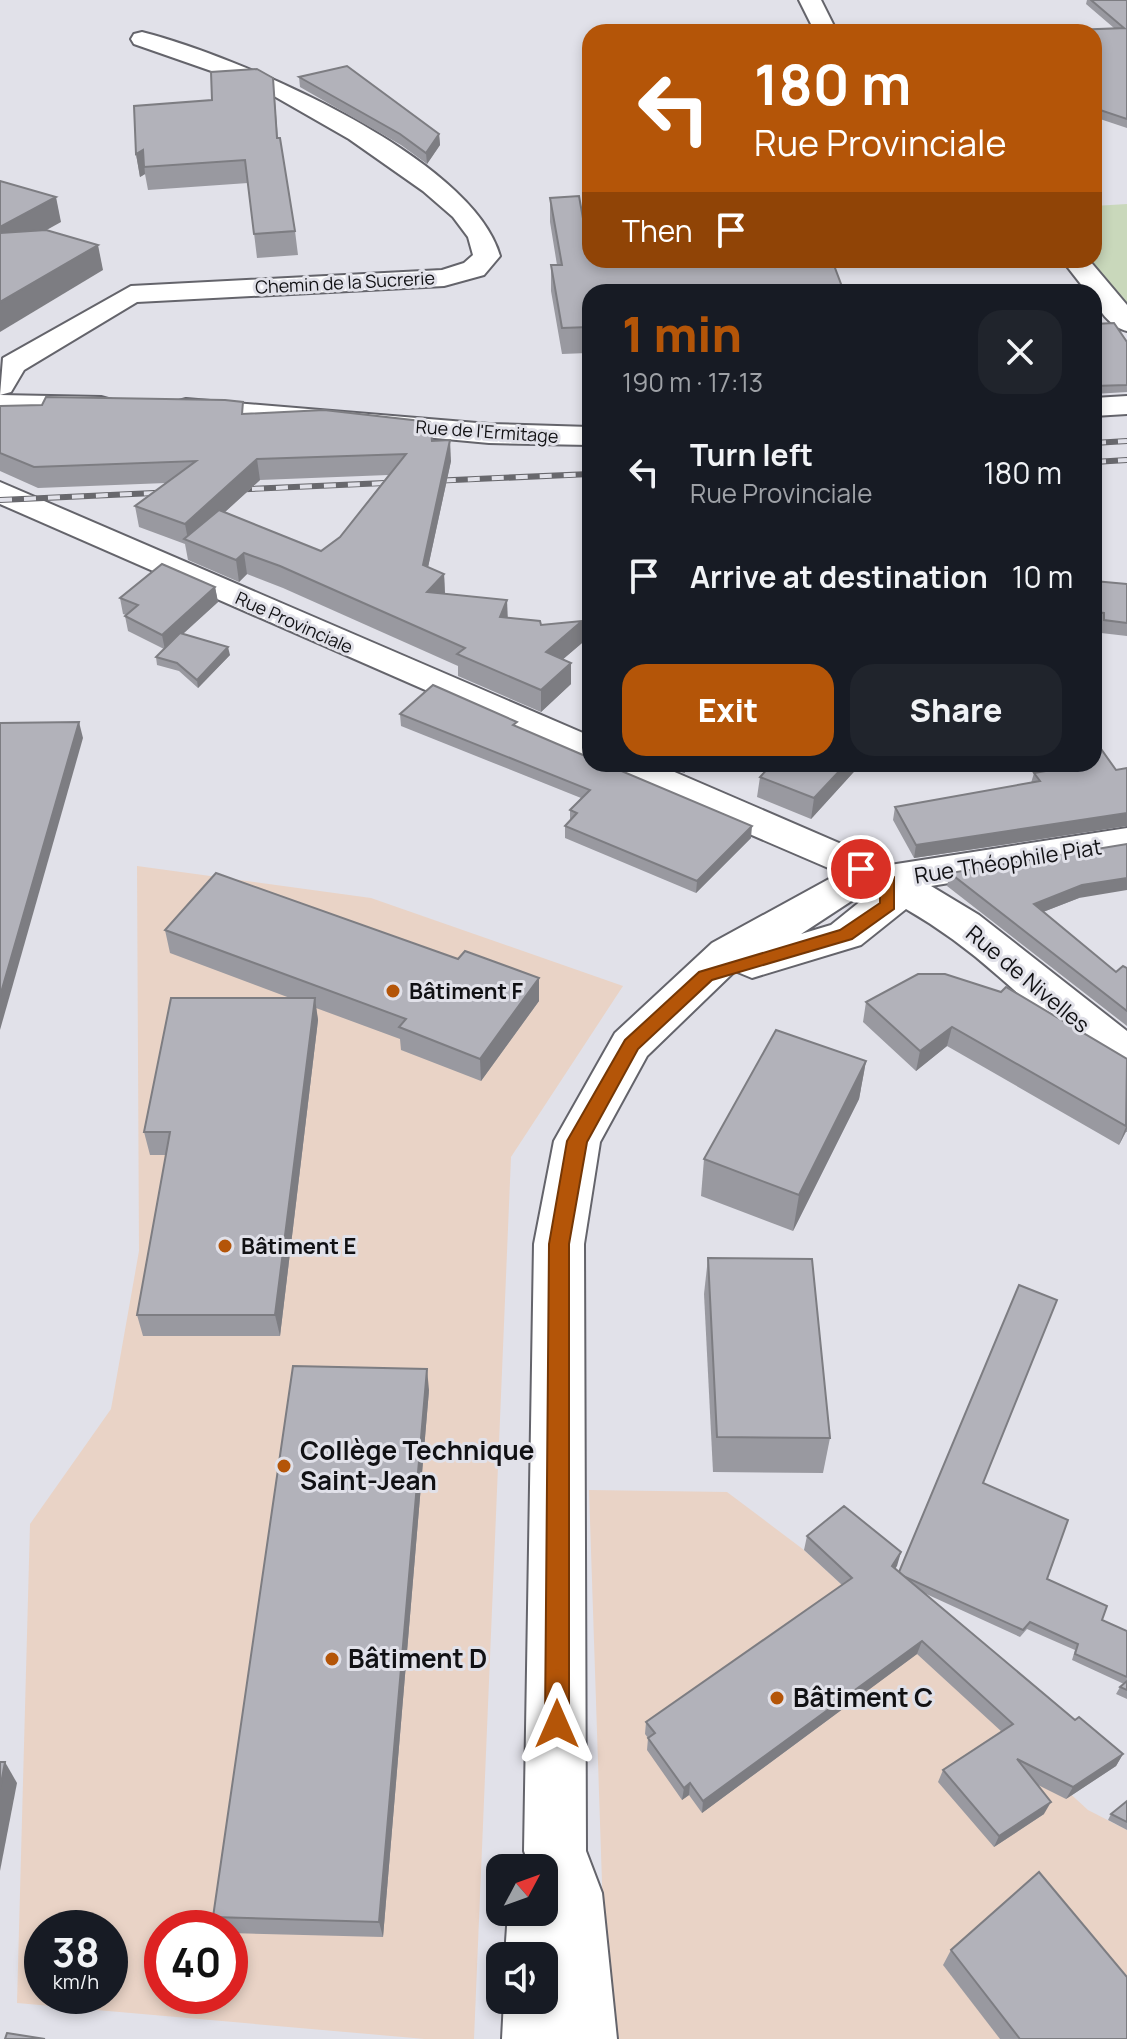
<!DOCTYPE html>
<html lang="en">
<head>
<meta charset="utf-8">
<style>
  :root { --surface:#171b24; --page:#20242c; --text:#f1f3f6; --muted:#9ea1a6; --accent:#b45508 }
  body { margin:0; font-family:Manrope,sans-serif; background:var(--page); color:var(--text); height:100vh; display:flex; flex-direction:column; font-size:30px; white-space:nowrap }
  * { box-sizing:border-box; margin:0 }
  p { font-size:26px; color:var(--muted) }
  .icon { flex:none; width:44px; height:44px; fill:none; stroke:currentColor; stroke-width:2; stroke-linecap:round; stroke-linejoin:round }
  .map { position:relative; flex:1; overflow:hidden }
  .details { position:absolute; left:582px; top:284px; width:520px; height:488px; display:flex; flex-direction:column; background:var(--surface); border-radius:24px; box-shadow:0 4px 12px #0003 }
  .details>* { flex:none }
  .guide { position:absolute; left:582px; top:24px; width:520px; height:244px; border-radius:24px; box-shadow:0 4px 12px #0003; background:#b45508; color:#fff; overflow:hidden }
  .needle { width:52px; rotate:49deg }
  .fabs { position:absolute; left:486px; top:1854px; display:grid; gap:16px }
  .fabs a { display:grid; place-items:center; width:72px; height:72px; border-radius:16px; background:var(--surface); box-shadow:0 4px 12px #0003; font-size:40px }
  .speed { position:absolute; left:24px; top:1910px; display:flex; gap:16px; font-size:40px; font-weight:700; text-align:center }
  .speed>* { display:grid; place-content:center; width:104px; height:104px; border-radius:50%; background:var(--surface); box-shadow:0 4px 12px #0003; line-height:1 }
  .speed small { font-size:20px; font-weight:400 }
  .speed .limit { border:12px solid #d22; background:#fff; color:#111 }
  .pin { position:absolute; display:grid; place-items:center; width:68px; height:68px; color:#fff; margin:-34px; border:4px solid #fff; border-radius:50%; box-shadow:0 2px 8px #0007 }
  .me { position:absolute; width:88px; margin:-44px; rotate:0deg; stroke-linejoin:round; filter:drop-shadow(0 0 6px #0008) }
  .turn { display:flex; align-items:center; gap:28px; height:168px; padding:0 40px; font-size:36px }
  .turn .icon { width:104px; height:104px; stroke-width:2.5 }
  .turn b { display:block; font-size:56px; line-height:68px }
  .then { display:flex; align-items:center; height:76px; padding:0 40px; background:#0003; gap:16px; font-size:30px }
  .round { display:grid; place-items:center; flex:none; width:84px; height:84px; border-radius:24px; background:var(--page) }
  .summary { display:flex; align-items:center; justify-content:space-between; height:136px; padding:0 40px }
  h1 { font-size:48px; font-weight:800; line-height:60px; color:var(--accent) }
  .action { display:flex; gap:16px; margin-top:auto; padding:16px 40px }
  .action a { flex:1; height:92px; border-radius:24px; background:var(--accent); color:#fff; font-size:32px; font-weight:800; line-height:92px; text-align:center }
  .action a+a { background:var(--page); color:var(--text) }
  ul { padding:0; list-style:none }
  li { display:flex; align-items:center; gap:24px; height:104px; padding:0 40px }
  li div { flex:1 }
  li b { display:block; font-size:30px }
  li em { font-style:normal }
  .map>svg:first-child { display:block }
  .education { fill:#e9d3c6; fill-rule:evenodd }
  .green { fill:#c9d8bb }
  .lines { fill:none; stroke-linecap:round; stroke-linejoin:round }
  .minor-casing { stroke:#64646b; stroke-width:4 }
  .minor { fill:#fff; fill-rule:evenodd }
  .rail-casing { stroke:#68686d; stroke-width:6 }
  .rail { stroke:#e1e1e9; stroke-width:4; stroke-dasharray:12; stroke-linecap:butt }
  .wall { fill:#9999a0; fill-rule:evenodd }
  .shaded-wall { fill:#7d7d82 }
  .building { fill:#b2b2ba; stroke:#7d7d82; stroke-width:2 }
  .route { fill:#b45508; stroke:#753705; stroke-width:2 }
  .poi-dot { fill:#b45508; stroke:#e1e1e9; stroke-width:3 }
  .labels { text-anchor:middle; stroke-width:6; stroke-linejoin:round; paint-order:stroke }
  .far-street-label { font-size:18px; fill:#111114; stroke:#e1e1e9 }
  .street-label { font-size:22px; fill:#111114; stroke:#e1e1e9 }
  .poi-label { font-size:22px; font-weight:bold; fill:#111114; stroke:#e1e1e9; text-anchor:start }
  .near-poi-label { font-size:26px; font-weight:bold; fill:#111114; stroke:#e1e1e9; text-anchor:start }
</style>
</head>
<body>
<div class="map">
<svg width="1127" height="2039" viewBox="0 0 1127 2039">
  <rect width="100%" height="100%" fill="#e1e1e9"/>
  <g class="education">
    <path d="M137,866L371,898L623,986L511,1157L474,2039H425L17,2003L30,1524L111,1409L139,1251ZM42,1928H110V1996H42ZM162,1928H230V1996H162Z"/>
    <polygon points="589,1490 727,1492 804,1550 1088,1810 1127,1830 1127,2039 613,2039 603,1913"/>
  </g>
  <polygon class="green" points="1127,204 1127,318 1079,260 1094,260 1094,206"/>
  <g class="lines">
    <defs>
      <g id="minor">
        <polygon points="799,0 821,0 837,32 815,32"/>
        <path d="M142,32C237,56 472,156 500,256L484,275L444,286L137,302L24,370L11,392L0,395L3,358L131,286L442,270L464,263L473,255L468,237L453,217L423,191L349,139L260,88L134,44L131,39L134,34Z"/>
        <path d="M1062,260H1089L1127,305V331C1112,328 1094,308 1094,292H1087Z"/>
        <polygon points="0,395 101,397 112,400 116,406 112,412 101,415 0,413"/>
        <polygon points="1127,396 1127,414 1094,416 1094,398"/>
        <polygon points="186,399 489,424 590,427 590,445 489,443 175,414 171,408 175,402"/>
        <polygon points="0,482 590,736 590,762 0,504"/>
        <path d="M603,764H656L890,865L1127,828V854L931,886L979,915L1127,1031V1070C1077,1054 1036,1008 997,975C969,950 939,928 906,909L861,945L752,978L735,971L647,1056L600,1142L584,1244L586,1851L602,1893L617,2039H502L504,2000H544V1956H505L508,1912H544V1868H530L524,1851L534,1244L554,1141L615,1033L712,943L840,873L608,773ZM867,896L831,925L801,934L856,898Z"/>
      </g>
    </defs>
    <use href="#minor" class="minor-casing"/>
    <use href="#minor" class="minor"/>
    <defs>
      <g id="rail">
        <polyline points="1094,443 1127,441"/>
        <polyline points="1094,462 1127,460"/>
        <polyline points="228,490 590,474"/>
        <polyline points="0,500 176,492"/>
      </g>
    </defs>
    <use href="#rail" class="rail-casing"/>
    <use href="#rail" class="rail"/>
  </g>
  <g class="wall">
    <polygon points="1087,0 1127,0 1127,128 1094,117 1094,32 1114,28 1086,4"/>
    <polygon points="299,77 439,134 440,145 427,164 401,145 300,87"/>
    <polygon points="273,78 278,138 295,231 298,255 257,258 248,183 148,190 145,174 140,177 136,154 212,100"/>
    <polygon points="550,198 590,292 590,361 588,353 562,354 551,291 551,265 557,265 550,222"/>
    <polygon points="1094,324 1127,342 1127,392 1094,394"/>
    <path d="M0,406L245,413L432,441L451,461L428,567L444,574L445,594L507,618L541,625L582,621V643L563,659L571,663V684L541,712L458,676V666L283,588L247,574L239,582L188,560L185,544L139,527L135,506L166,483L38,488L0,471ZM388,475L340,537L321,551L225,512L260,480Z"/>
    <polygon points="1094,581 1127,584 1127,636 1101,633 1101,626 1094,625"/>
    <polygon points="215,587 218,602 183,634 230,655 198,688 179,671 157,665 156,657 164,649 128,631 125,616 126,615 123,614 120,598"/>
    <polygon points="400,714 517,727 751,838 696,893 565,838 565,826 570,821 570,810 581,798 401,726"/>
    <polygon points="658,764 693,764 684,773"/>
    <polygon points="747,764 861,764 811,819 757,797 760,777 765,771"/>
    <polygon points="1061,764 1094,764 1116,770 1127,768 1127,826 914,858 893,820 895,807 1031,783 1034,773 1064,768"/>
    <polygon points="950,873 1079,898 1043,912 1116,972 1127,968 1127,1026 947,886"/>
    <polygon points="165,930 458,959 539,978 539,1001 481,1081 401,1050 400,1039 316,1008 318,1020 280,1336 143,1336 137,1315 166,1155 150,1155 144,1132 290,998 170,953"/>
    <polygon points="866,1002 1127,1059 1127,1132 1126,1132 1119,1145 947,1046 916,1071 863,1022"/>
    <polygon points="866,1061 859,1099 793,1231 701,1196 704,1159"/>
    <polygon points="708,1258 830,1438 823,1473 713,1472 704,1294"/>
    <polygon points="429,1390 383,1937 230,1933 230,1928 218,1928 213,1917"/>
    <polygon points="983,1483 1047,1579 1102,1620 1127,1631 1127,1699 1116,1694 1120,1687 1124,1684 1072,1660 1075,1650 1027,1629 1020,1637 924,1593 1075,1720 1123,1754 1116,1766 1066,1799 1036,1784 1044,1814 994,1847 938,1782 943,1770 1002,1732 917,1654 702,1813 689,1795 682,1800 647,1750 648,1738 645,1734 646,1722 842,1585 804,1550 807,1536 901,1552 895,1569 899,1572"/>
    <polygon points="1127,1801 1127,1830 1108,1820 1111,1814"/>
    <polygon points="951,1950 1127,2039 1000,2039 943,1965"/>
  </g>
  <g class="shaded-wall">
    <polygon points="439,134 440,145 427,164 426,153"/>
    <polygon points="143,150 145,174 140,177 136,154"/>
    <polygon points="56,197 61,222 0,256 0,227"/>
    <polygon points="98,245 103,270 0,332 0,302"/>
    <polygon points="450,440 451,461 424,586 423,565"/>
    <polygon points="257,459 260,480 192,542 188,540 185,524"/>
    <polygon points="244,553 247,574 239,582 236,560"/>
    <polygon points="444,574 445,595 427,592"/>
    <polygon points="215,587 218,602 165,650 162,635"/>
    <polygon points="507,600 508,622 500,617"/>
    <polygon points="582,621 582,643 547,673 546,652"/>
    <polygon points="228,647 230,655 198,688 197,680"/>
    <polygon points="571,663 571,684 541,712 541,690"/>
    <polygon points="79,722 83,738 0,1030 0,996"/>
    <polygon points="685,764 693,764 684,773 684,765"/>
    <polygon points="846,764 861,764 811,819 814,798"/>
    <polygon points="1127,813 1127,826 914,858 916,845"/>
    <polygon points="752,826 751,838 696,893 697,881"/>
    <polygon points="1127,878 1127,890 1079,898 1030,917 1034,904 1082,885"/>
    <polygon points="539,978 539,1001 481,1081 480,1059"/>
    <polygon points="315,998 318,1020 280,1336 275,1315"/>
    <polygon points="952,1027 947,1046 916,1071 920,1051"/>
    <polygon points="866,1061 859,1099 793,1231 799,1195"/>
    <polygon points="1127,1124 1127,1129 1119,1145"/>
    <polygon points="427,1369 429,1390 383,1937 379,1922"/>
    <polygon points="901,1552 897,1566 888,1580 892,1566"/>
    <polygon points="922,1641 917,1654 702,1813 703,1801"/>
    <polygon points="1123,1754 1116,1766 1066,1799 1073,1787"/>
    <polygon points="5,1762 17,1783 0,1871 0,1789"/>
    <polygon points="690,1783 689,1795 682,1800 684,1788"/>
    <polygon points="1051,1802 1044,1814 994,1847 999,1836"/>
  </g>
  <g class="building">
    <polygon points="1091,0 1127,0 1127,119 1094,108 1094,32 1019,32 1124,28"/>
    <polygon points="347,66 439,134 426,153 400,134 299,77"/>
    <polygon points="257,69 273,78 277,138 280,138 295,231 254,234 245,160 144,167 143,150 136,154 134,106 212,100 211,72"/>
    <polygon points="0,181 56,197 0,227"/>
    <polygon points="579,196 584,224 590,224 590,260 832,260 844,292 590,292 590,333 589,327 562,328 551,265 562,265 550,198"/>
    <polygon points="46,230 98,245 0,302 0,233"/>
    <polygon points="1114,323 1127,342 1127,385 1094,386 1094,324"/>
    <polygon points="46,397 225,400 243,402 242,414 324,410 430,422 432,441 450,440 423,565 444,574 427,592 507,600 500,617 540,621 541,625 582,621 546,652 571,663 541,690 457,654 465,648 280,566 244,553 236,560 184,539 219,510 321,551 340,537 406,454 257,459 185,524 135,506 196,461 34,467 0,453 0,406 42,405"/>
    <polygon points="162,564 215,587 162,635 125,616 138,605 120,598"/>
    <polygon points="1094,581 1127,584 1127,623 1104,620 1104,613 1094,612"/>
    <polygon points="180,633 228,647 197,680 177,663 156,657"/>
    <polygon points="433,685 517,722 513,725 590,758 590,764 605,764 752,826 697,881 565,826 577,813 570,810 590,790 400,714"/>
    <polygon points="79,722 0,996 0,723"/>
    <polygon points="1094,739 1116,770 1127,768 1127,813 916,845 895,807 1040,781 1034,773 1075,766 1074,764 1094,764"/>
    <polygon points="772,764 846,764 814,798 760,777"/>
    <polygon points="1127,844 1127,878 1082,885 1034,904 1116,972 1123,966 1127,968 1127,1011 950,873"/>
    <polygon points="216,873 458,959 465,951 539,978 480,1059 399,1027 406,1019 165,930"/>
    <polygon points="918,974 945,974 1001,992 1006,987 1127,1059 1126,1126 952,1027 920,1051 866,1002"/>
    <polygon points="171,998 315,998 275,1315 137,1315 170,1132 144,1132"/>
    <polygon points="776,1030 866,1061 799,1195 704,1159"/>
    <polygon points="708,1258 812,1259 830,1438 717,1437"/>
    <polygon points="1019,1285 1057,1300 983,1483 1068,1520 1047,1579 1107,1606 1102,1620 1127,1631 1127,1677 1075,1654 1078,1644 1030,1622 1023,1630 903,1576 899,1572"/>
    <polygon points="293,1366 427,1369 379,1922 213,1917"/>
    <polygon points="844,1506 901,1552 892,1566 1075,1720 1079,1717 1123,1754 1073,1787 1017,1759 1051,1802 999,1836 943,1770 1013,1724 922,1641 703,1801 690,1783 684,1788 648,1738 655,1733 646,1722 852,1578 807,1536"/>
    <polygon points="1127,1681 1127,1690 1120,1687"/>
    <polygon points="0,1762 5,1762 0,1789"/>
    <polygon points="1127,1801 1127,1822 1111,1814"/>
    <polygon points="1039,1872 1127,1977 1127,2039 1020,2039 951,1950"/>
    <polygon points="7,2033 45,2039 5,2039"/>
  </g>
  <polygon class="route" points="861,863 894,877 894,909 852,939 712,980 638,1049 587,1142 569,1244 569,1724 566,1732 557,1736 548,1732 545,1724 549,1244 567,1141 625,1040 699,972 840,930 880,903 880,884 853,869"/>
  <g class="poi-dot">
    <circle cx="393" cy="991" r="8"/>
    <circle cx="225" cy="1246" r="8"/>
    <circle cx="284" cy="1466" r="8"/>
    <circle cx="332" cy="1659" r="8"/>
    <circle cx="777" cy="1698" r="8"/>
  </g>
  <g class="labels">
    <g class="far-street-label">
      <text transform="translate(345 283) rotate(-3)" y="6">Chemin de la Sucrerie</text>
      <text transform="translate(487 432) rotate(4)" y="6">Rue de l'Ermitage</text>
      <text transform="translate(294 623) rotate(24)" y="6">Rue Provinciale</text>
    </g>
    <g class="street-label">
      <text transform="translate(1008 861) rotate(-9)" y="8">Rue Théophile Piat</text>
      <text transform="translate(1028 979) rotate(40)" y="8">Rue de Nivelles</text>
    </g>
    <g class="poi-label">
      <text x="409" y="999">Bâtiment F</text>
      <text x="241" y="1254">Bâtiment E</text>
    </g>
    <g class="near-poi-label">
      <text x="300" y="1460">Collège Technique<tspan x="300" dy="30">Saint-Jean</tspan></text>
      <text x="348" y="1668">Bâtiment D</text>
      <text x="793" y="1707">Bâtiment C</text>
    </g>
  </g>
</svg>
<div class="fabs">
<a><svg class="needle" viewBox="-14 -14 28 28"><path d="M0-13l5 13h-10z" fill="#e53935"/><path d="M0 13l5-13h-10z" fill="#9ea1a6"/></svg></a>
<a><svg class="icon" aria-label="sound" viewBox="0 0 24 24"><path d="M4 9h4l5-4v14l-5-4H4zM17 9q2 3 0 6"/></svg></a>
</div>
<div class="speed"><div>38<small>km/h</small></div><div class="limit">40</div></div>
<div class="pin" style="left:861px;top:869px;background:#d93025"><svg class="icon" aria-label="arrive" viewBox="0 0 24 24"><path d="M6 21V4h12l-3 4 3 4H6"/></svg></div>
<svg class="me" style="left:557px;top:1724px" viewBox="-20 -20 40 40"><path d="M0-17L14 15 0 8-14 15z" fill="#b45508" stroke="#fff" stroke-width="4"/></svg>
<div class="guide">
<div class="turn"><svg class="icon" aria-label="left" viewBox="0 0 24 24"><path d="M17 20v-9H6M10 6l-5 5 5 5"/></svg><div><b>180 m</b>Rue Provinciale</div></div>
<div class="then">Then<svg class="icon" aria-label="arrive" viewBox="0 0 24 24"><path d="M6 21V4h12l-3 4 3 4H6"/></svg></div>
</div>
<section class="details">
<div class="summary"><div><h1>1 min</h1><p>190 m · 17:13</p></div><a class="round"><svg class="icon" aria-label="close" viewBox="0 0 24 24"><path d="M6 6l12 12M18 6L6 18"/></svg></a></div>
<ul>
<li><svg class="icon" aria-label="left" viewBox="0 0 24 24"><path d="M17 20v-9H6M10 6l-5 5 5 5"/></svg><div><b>Turn left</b><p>Rue Provinciale</p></div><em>180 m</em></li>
<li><svg class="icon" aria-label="arrive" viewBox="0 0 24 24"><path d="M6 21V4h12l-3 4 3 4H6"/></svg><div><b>Arrive at destination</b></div><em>10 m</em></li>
</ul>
<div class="action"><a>Exit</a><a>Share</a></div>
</section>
</div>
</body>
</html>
